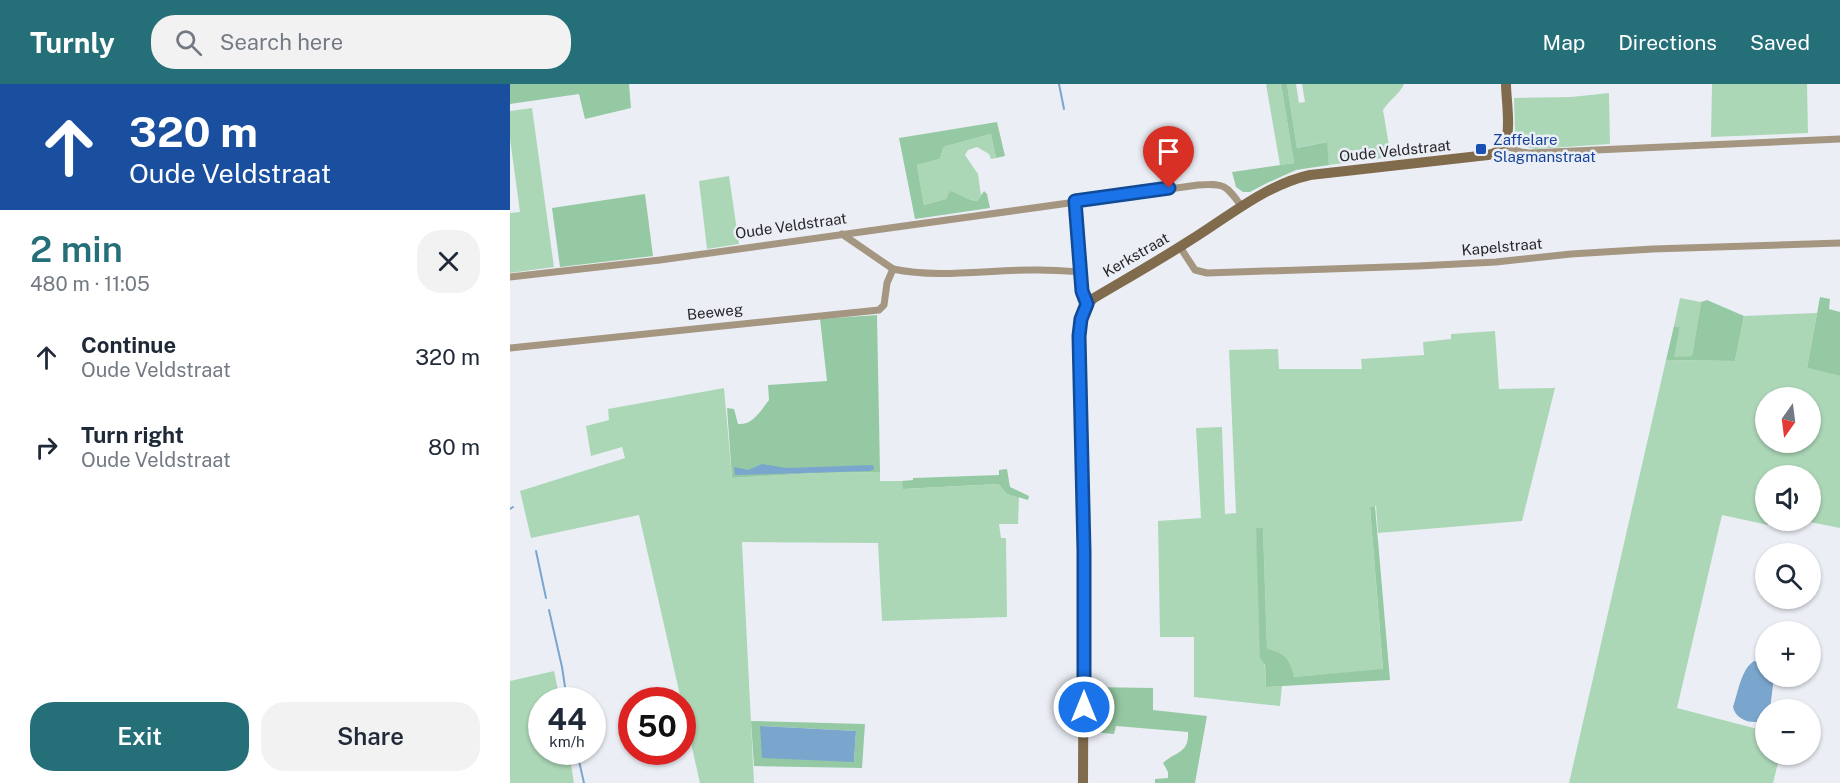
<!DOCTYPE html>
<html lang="en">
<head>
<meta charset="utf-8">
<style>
  :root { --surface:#fff; --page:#f2f2f3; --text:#1f2937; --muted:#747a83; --accent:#256f78 }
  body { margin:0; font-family:"Public Sans",sans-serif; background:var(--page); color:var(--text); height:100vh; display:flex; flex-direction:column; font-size:22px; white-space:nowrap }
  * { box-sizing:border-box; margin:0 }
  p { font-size:20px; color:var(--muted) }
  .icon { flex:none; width:33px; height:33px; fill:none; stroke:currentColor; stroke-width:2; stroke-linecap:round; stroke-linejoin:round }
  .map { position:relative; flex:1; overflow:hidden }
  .drawer { display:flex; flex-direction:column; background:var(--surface); width:510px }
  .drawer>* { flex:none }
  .guide { background:#1a4fa0; color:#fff; overflow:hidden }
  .needle { width:39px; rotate:194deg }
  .tools { position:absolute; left:1245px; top:303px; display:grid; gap:12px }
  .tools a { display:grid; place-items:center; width:66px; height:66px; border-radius:50%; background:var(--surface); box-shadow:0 2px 4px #0004; font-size:30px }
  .speed { position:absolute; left:18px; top:603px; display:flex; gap:12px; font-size:30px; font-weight:700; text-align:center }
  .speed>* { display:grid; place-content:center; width:78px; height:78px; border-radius:50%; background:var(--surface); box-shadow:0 2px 4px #0004; line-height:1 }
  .speed small { font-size:15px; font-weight:400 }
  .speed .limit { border:9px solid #d22; background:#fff; color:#111 }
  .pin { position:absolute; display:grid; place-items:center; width:51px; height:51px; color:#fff; margin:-62px -26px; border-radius:50% 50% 50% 0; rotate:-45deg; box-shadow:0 0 6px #0007 }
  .pin .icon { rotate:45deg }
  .me { position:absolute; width:66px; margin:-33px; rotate:0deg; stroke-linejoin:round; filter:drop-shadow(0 0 4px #0008) }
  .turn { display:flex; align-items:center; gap:21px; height:126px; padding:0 30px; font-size:27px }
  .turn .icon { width:78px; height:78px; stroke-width:2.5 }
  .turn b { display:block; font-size:42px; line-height:51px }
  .round { display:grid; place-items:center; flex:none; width:63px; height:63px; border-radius:24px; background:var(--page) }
  .head { display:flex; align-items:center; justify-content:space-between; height:102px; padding:0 30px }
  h1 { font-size:36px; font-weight:600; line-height:45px; color:var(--accent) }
  .primary-button { display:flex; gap:12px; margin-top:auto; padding:12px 30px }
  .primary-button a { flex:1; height:69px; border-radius:24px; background:var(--accent); color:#fff; font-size:24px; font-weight:600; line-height:69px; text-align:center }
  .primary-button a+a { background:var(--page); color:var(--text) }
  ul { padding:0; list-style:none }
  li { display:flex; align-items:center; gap:18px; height:90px; padding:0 30px }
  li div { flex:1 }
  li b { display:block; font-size:22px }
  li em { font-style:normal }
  header { display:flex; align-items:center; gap:36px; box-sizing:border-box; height:84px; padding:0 30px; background:var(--accent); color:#fff }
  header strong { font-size:28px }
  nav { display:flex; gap:33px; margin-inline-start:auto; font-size:21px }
  .search { width:420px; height:54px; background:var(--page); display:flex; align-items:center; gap:15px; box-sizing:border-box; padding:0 21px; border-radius:24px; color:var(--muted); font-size:22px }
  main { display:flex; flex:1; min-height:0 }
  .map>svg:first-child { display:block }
  .green { fill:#acd7b7; fill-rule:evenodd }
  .forest { fill:#95c9a3; fill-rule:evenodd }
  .water { fill:#7aa6ce }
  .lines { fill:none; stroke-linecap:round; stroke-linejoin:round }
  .stream { stroke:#7aa6ce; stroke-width:2 }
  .street { stroke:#a59681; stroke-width:7 }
  .secondary { stroke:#816b4d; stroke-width:10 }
  .route-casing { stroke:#114b97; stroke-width:15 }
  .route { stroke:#1a73e8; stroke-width:10 }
  .transit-dot { fill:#1a4fb4; stroke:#ebeff5; stroke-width:2 }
  .labels { text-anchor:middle; stroke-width:5; stroke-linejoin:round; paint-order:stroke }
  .transit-label { font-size:15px; fill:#164399; stroke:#ebeff5; text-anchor:start }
  .street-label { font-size:15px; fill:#262729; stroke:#ebeff5 }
</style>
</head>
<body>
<header>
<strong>Turnly</strong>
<div class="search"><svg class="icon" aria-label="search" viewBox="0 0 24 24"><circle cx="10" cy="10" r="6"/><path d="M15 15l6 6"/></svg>Search here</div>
<nav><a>Map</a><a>Directions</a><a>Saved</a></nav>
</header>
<main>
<section class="drawer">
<div class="guide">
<div class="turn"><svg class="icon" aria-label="ahead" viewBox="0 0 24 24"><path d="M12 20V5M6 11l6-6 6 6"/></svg><div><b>320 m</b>Oude Veldstraat</div></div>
</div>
<div class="head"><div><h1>2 min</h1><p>480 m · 11:05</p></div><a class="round"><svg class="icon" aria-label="close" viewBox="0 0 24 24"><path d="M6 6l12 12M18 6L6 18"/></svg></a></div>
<ul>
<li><svg class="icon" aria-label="ahead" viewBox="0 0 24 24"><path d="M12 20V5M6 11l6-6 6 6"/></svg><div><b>Continue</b><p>Oude Veldstraat</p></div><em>320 m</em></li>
<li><svg class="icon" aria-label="right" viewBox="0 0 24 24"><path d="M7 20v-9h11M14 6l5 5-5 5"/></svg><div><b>Turn right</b><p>Oude Veldstraat</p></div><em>80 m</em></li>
</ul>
<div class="primary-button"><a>Exit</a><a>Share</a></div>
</section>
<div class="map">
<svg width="1330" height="699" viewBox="0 0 1330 699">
  <rect width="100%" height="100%" fill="#ebeff5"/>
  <g class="green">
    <polygon points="756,0 771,0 784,79 770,81"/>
    <path d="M777,0H786L789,19L795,18L792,0H894C890,10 879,16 873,26L881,73L819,81L816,58L787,64Z"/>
    <polygon points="1202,0 1297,0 1298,49 1201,53"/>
    <path d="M1099,9L1100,60L1025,65C1015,63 1009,60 1005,50L1004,14L1061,13Z"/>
    <polygon points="22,24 44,183 0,189 0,129 10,128 0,55 0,27"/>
    <path d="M481,50L486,74L481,75L479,70L467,63L458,66L455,71L468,90L471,111L467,117C457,116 450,110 440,108L436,115L414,121L407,81L430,75L433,64L436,62Z"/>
    <polygon points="219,92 229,160 197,165 189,97"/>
    <polygon points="1170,214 1191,218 1182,272 1163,274 1170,243 1164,242"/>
    <path d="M1307,229L1297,284L1330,292V444L1295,437L1300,436V392H1256V436L1260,437L1258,441L1212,431L1167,624L1255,647L1256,670L1270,671L1263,699H1059L1156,276L1225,277L1234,232ZM1256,314H1300V358H1256Z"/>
    <polygon points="985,247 989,305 1045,304 1012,437 868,449 866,422 860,423 873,586 784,593 757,566 753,444 746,444 756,603 772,602 770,622 684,613 684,553 650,553 648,437 691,434 686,344 712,343 715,430 726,429 719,266 768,265 769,285 852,285 851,275 914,271 913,258 941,255 941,250"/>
    <polygon points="214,304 222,394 307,389 370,388 370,397 392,397 394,405 490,400 497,410 509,413 508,440 489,440 491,454 496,454 497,533 372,537 368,459 232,458 244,699 190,699 129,431 21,454 10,407 115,374 112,363 81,372 76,342 99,336 98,325"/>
    <polygon points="44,587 50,616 32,616 32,668 59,668 64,699 0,699 0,597"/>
  </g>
  <g class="forest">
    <polygon points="0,0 119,0 121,24 75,35 69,10 0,20"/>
    <polygon points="771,0 777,0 787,64 817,58 819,81 786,86 757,99 740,108 733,108 726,103 722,88 784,79"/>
    <path d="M487,38L495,72L486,74L481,50L436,62L433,64L430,75L407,81L414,121L436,115L440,107C450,110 457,116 467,117L474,107L477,110L480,124L405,135L389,54Z"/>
    <polygon points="135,110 143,172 50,183 42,124"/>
    <polygon points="1310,213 1320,215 1319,225 1330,228 1330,292 1297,284"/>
    <polygon points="1197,216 1234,232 1225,277 1156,276 1164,242 1170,243 1164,273 1182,272 1191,218"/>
    <path d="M367,231L370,388L307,389L222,394L217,324L224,325L228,340C243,341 251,326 259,316L258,301L317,297L310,235Z"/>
    <polygon points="497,385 500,403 519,412 518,416 497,410 489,400 393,405 392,397 403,396 403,394 489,391 489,386"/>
    <path d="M865,422L880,596L756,603L755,581L750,574L746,444H753L757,565C775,569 780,575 784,593L873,585L860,423Z"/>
    <path d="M583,603L643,604V626L697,632L685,699H645V695L658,694V688L653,679C666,667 679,670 678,648L606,642L604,650L583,648Z"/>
    <path d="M241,637L355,640L352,684L244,682ZM251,642L346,647L344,678Z"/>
  </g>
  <g class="water">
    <polygon points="252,380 276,384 363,381 364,385 360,387 225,391 224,383 238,386"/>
    <path d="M1244,577L1255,579L1256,592L1264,593L1260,625L1256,626L1255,636C1244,641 1226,637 1223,623C1228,609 1231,585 1244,577Z"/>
    <polygon points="250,642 346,647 344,678 252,674"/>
  </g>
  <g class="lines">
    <g class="stream">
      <polyline points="549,0 554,25"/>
      <polyline points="0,425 3,423"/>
      <polyline points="26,467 36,514"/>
      <polyline points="39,526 52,583 57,616"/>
      <polyline points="67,668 74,699"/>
    </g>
    <g class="street">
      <polyline points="994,61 1011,68 1019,69 1330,55"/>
      <polyline points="565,117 572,207 577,220"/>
      <polyline points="332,150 383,185"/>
      <polyline points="670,163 685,186 697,189 908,182 986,178 1061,170 1143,165 1330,159"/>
      <path d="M0,193L150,176L688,101C715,99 716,101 732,123"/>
      <path d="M0,264L369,226L374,221L377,199L383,185C429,195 482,185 529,186C543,186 557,187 571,188"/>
    </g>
    <path class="secondary" d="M573,699L574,467L569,252C569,237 572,224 584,214C616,195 648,177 679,157C718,133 755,101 800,91L978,71C984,70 990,67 994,61C1002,50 996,15 996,0"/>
  </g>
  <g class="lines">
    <defs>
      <polyline id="route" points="574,623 574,467 569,252 571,235 577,220 572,207 565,117 659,104"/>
    </defs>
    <use href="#route" class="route-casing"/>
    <use href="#route" class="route"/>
  </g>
  <rect class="transit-dot" x="965" y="59" width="12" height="12" rx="3"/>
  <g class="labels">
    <g class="transit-label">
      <text x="983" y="61">Zaffelare<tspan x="983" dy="17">Slagmanstraat</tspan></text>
    </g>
    <g class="street-label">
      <text transform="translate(885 67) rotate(-6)" y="5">Oude Veldstraat</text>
      <text transform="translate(281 142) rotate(-8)" y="5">Oude Veldstraat</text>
      <text transform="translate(992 163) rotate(-5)" y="5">Kapelstraat</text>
      <text transform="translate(626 171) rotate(-30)" y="5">Kerkstraat</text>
      <text transform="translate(205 228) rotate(-6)" y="5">Beeweg</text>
    </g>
  </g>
</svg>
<div class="tools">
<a><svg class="needle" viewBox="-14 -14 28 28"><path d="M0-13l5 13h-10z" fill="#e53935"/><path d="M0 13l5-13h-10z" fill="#747a83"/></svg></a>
<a><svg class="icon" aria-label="sound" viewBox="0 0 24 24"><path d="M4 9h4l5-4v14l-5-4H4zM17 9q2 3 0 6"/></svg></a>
<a><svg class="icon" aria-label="search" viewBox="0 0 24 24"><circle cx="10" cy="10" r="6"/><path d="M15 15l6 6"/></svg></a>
<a>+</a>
<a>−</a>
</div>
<div class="speed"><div>44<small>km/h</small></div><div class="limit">50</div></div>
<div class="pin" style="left:659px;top:104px;background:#d93025"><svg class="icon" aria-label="arrive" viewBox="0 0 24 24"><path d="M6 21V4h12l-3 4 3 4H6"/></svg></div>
<svg class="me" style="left:574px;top:623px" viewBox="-20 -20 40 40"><circle r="17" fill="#1a73e8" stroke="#fff" stroke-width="3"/><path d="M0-11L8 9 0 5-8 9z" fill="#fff"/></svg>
</div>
</main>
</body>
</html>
